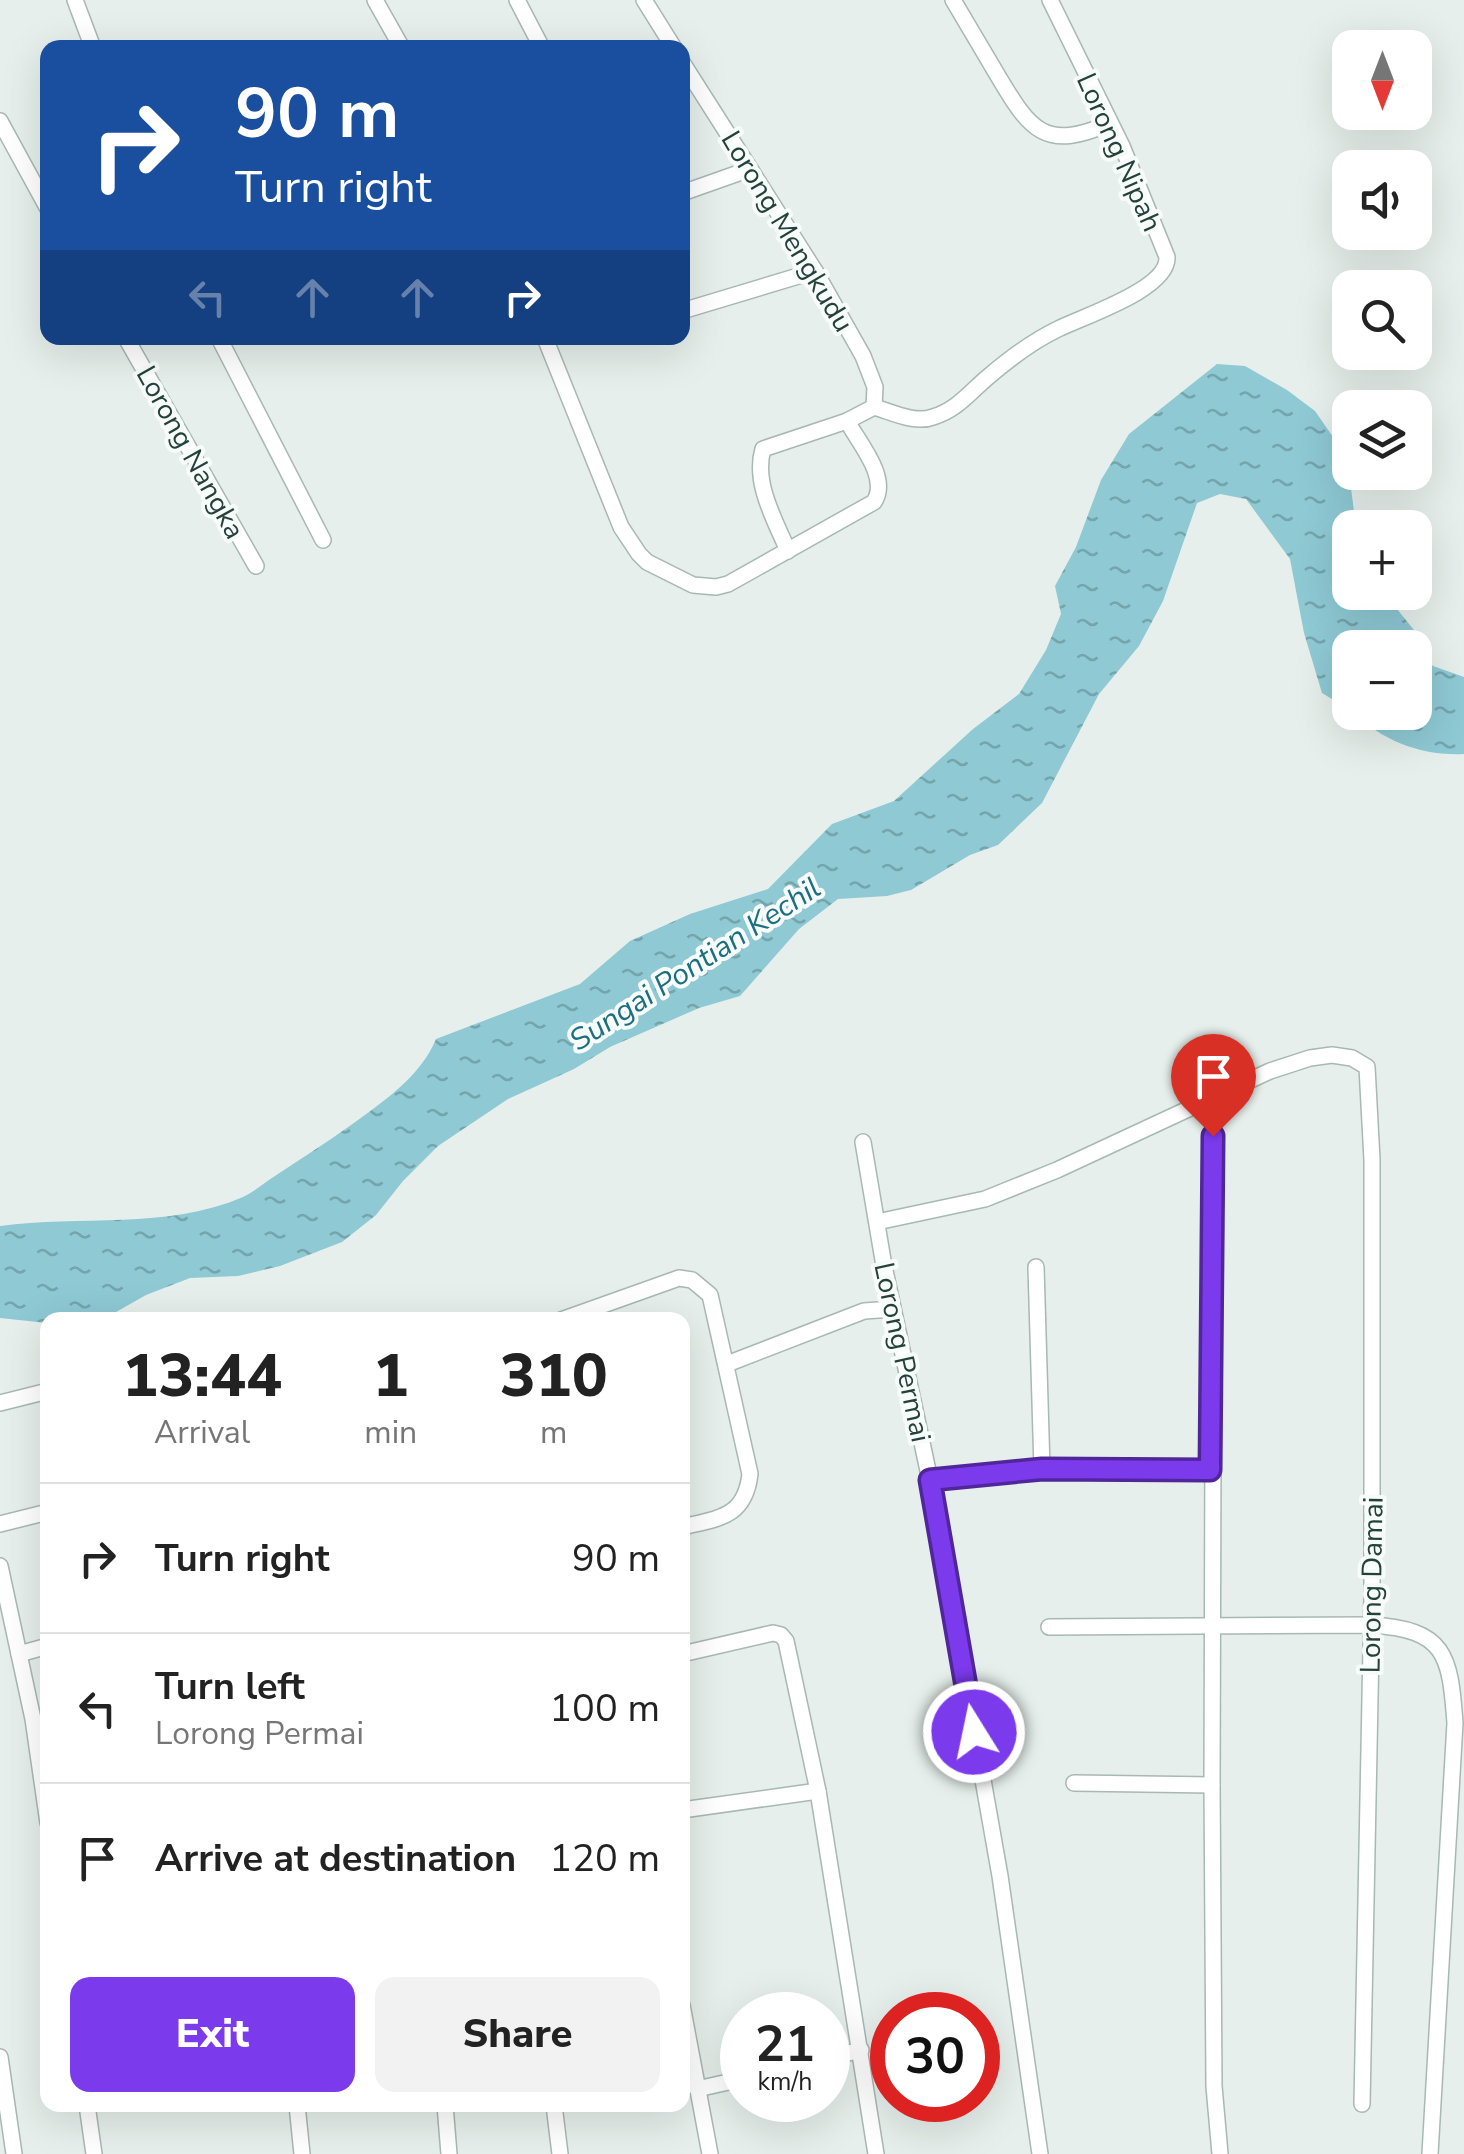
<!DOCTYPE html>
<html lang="en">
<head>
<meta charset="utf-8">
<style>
  :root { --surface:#fff; --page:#f2f2f2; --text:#222; --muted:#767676; --line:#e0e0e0; --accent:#7c3aed }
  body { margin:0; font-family:"Nunito Sans",sans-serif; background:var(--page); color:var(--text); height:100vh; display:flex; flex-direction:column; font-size:38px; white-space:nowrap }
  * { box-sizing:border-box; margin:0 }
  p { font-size:32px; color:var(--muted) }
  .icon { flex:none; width:55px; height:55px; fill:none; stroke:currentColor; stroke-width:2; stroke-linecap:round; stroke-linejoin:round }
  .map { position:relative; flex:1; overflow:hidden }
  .side { position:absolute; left:40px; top:1312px; width:650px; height:800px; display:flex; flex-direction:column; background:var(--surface); border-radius:20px; box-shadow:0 10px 40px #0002 }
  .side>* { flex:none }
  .hud { position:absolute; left:40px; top:40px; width:650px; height:305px; border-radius:20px; box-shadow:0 10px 40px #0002; background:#1a4fa0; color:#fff; overflow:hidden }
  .needle { width:65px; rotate:180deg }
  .controls { position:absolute; left:1332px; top:30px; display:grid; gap:20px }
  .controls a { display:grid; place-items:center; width:100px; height:100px; border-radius:20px; background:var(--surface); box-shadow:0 10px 40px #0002; font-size:50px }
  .speed { position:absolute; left:720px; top:1992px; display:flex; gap:20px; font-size:50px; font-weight:700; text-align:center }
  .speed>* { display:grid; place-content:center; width:130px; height:130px; border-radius:50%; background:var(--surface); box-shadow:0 10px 40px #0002; line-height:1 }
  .speed small { font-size:25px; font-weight:400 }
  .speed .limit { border:15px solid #d22; background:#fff; color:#111 }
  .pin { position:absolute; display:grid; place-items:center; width:85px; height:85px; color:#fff; margin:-102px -42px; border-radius:50% 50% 50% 0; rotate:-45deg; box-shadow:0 0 10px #0007 }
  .pin .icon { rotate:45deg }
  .me { position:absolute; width:110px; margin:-55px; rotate:350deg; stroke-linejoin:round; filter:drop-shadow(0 0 8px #0008) }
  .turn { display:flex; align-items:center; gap:35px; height:210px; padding:0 30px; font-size:45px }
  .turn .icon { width:130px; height:130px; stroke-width:2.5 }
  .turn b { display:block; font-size:70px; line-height:85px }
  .lanes { display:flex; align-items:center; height:95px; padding:0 30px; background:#0003; justify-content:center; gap:50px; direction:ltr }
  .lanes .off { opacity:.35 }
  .eta { display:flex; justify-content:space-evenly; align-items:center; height:170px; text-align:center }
  .eta b { font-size:60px; font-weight:800; line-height:70px }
  .cta { display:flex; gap:20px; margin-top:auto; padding:20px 30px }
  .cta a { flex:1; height:115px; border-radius:20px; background:var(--accent); color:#fff; font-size:40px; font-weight:800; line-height:115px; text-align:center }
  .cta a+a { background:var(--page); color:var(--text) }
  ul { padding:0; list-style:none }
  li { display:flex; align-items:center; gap:30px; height:150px; padding:0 30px; border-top:2px solid var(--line) }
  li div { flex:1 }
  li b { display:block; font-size:38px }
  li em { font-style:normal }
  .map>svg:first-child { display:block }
  .water { fill:url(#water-ripples) }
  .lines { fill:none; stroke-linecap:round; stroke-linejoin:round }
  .street-casing { stroke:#a8b8b2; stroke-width:18 }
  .street { stroke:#fff; stroke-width:15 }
  .route-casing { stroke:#51269a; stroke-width:25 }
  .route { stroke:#7c3aed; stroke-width:18 }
  .labels { text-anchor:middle; stroke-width:8; stroke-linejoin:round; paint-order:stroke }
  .street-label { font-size:28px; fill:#24423a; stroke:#f7fbf9 }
  .water-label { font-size:30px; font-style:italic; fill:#1c6f80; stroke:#f7fbf9 }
</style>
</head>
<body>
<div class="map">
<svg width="1464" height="2154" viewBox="0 0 1464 2154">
  <defs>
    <pattern id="water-ripples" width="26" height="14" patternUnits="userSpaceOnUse" patternTransform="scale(2.5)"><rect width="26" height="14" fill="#8ec9d4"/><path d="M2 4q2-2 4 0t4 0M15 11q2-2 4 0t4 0" fill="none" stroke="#74a5ad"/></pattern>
  </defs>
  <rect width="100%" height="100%" fill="#e6efeb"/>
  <path class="water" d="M1217,364L1245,366L1287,390L1315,411L1347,457L1356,527L1350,528V592L1384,593L1414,630L1417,650L1433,666L1464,677V754C1421,756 1384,741 1353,713L1415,712V648H1350V710L1322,693L1304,633L1290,559L1246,499L1220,494L1197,503L1163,601L1139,646L1099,694L1042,803L998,845L970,855L911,890L887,896L838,899L799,929L740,996L699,1008L610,1047L574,1069L508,1099L438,1146L403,1181L376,1215L342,1242L280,1266L238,1276L190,1278L146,1295L102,1320H48L47,1323L0,1318V1226C80,1215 166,1230 243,1197C254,1192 264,1183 275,1176C300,1159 326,1143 351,1125C383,1102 421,1076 436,1039L580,984L630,941L690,914L768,889L832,824L894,801L973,729L1019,694L1046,650L1061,614L1055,586L1076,547L1101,480L1129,434Z"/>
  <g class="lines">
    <defs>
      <g id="street">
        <polyline points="75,0 93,48"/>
        <polyline points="375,0 402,48"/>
        <polyline points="517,0 542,48"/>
        <polyline points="644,0 674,48"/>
        <path d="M953,0C968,25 983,51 998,76C1030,130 1045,152 1110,123"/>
        <polyline points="682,62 815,271 863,356 875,387 874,407"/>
        <polyline points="0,121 48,209"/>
        <polyline points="682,193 750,169"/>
        <polyline points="682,311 815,271"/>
        <polyline points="126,338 256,566"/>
        <polyline points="219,338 323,540"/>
        <path d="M545,338L621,527L639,554L647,562L693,585L716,587L728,584L874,502C890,478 859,443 847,421"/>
        <path d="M874,407C892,412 915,424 933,417C957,410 970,392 988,377C1009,359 1033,341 1058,329C1084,316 1169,289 1167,257L1122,146L1050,0"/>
        <path d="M788,551C775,520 753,483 763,449L847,421L874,407"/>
        <polyline points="1214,1099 1212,1785 1214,2086 1220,2154"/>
        <polyline points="863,1142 884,1266 930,1480 1000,1876 1040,2154"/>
        <polyline points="877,1222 985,1199 1057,1170 1270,1071 1310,1058 1332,1055 1352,1058 1367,1067 1372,1160 1372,1596 1362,2104"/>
        <polyline points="1036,1267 1042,1469"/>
        <path d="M561,1320L679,1278L692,1280L710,1295L750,1474C745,1517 720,1518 682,1527"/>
        <polyline points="727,1364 864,1311 893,1309"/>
        <polyline points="0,1403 48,1391"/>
        <polyline points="930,1480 1042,1469 1210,1470"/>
        <polyline points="0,1524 48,1512"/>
        <polyline points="0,1566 33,1719 48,1823"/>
        <path d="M1049,1627L1370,1625C1446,1629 1450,1655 1455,1723L1430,2154"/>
        <polyline points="19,1654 48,1646"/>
        <polyline points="682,1654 773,1633 781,1635 786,1641 818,1791 876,2154"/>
        <polyline points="1074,1783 1212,1785"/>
        <polyline points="682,1810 818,1791"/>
        <polyline points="682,2005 710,2154"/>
        <polyline points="0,2057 14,2154"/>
        <polyline points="828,2058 861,2050"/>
        <polyline points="697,2089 742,2079"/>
        <polyline points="87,2105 94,2154"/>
        <polyline points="297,2105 302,2154"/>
        <polyline points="445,2105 449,2154"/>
        <polyline points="554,2105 560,2154"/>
      </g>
    </defs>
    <use href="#street" class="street-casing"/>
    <use href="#street" class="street"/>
  </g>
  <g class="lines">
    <defs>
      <polyline id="route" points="974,1732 930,1480 1042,1469 1210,1470 1213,1136"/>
    </defs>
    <use href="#route" class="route-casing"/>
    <use href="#route" class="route"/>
  </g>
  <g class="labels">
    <g class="street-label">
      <text transform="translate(1120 152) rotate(66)" y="10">Lorong Nipah</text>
      <text transform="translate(788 231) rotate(59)" y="10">Lorong Mengkudu</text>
      <text transform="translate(191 452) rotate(61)" y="10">Lorong Nangka</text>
      <text transform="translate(903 1352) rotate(78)" y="10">Lorong Permai</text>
      <text transform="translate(1371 1585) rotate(-89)" y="10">Lorong Damai</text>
    </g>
    <g class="water-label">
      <text transform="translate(695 964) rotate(-33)" y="10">Sungai Pontian Kechil</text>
    </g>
  </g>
</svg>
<div class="controls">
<a><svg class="needle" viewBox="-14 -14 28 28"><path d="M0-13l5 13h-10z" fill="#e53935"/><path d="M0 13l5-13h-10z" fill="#767676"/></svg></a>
<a><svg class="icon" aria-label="sound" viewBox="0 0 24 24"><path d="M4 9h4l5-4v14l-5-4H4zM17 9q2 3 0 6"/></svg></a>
<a><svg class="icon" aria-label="search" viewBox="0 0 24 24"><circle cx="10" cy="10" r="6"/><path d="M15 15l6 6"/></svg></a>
<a><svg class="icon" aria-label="layers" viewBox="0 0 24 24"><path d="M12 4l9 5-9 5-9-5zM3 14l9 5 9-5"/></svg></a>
<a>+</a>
<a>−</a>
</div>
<div class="speed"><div>21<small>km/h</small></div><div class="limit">30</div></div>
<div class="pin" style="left:1213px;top:1136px;background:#d93025"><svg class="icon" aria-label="arrive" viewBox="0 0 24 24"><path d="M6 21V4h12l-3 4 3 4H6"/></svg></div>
<svg class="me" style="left:974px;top:1732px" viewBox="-20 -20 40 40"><circle r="17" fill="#7c3aed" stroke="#fff" stroke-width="3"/><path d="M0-11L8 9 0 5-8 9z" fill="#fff"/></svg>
<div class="hud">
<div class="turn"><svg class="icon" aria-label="right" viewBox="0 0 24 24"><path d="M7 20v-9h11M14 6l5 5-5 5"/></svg><div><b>90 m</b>Turn right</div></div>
<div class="lanes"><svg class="icon off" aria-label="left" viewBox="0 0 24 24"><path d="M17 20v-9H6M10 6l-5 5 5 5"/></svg><svg class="icon off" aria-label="ahead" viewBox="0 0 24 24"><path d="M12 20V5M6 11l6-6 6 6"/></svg><svg class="icon off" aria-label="ahead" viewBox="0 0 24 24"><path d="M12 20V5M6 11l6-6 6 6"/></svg><svg class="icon" aria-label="right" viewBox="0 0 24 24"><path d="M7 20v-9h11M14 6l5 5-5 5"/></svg></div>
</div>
<section class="side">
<div class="eta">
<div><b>13:44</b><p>Arrival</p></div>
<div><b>1</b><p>min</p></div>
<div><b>310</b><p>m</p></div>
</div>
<ul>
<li><svg class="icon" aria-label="right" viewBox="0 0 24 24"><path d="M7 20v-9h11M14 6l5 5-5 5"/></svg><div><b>Turn right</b></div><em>90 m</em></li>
<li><svg class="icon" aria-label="left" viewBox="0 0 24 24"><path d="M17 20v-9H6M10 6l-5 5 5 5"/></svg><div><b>Turn left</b><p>Lorong Permai</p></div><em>100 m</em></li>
<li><svg class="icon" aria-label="arrive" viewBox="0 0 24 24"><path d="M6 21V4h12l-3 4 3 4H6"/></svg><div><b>Arrive at destination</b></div><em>120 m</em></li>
</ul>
<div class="cta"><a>Exit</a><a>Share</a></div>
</section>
</div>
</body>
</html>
